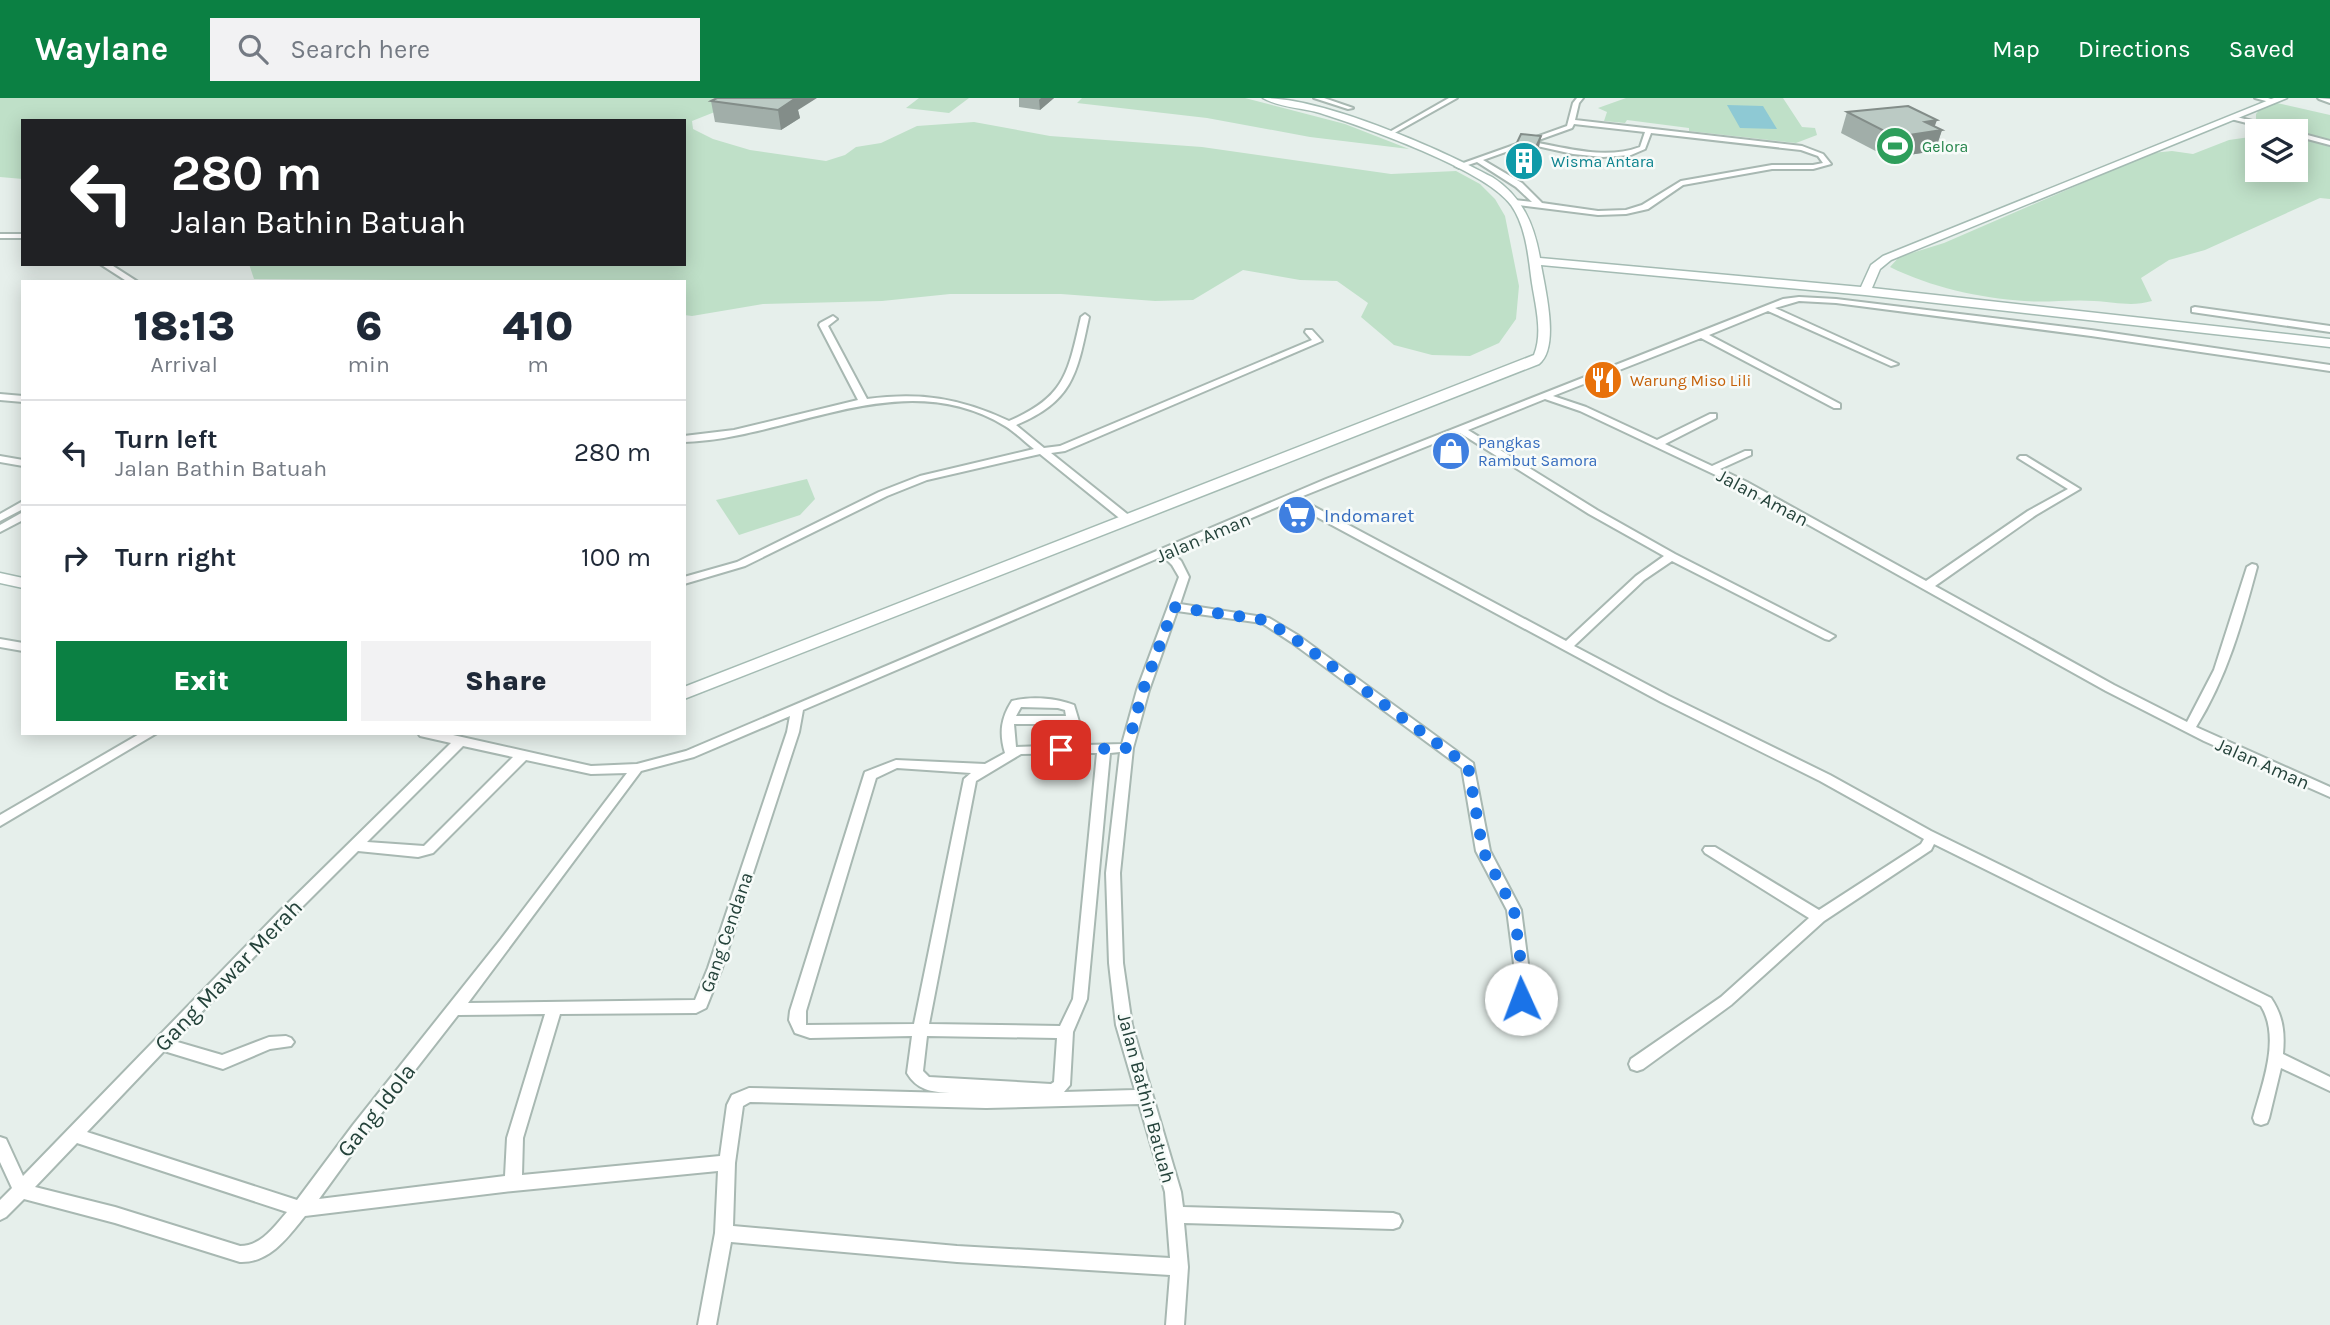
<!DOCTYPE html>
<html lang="en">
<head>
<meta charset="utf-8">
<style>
  :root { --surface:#fff; --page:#f2f2f3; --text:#1f2937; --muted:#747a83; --line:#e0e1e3; --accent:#0b8043 }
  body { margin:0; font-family:Karla,sans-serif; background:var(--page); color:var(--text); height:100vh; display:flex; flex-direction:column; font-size:26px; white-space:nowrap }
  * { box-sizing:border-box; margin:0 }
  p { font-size:23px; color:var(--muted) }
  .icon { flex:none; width:38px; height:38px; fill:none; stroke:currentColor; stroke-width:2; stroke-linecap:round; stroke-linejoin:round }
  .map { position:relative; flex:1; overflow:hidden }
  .side { position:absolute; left:21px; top:182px; width:665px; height:455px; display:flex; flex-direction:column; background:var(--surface); border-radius:0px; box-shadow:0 4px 18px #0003 }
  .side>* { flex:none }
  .guide { position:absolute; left:21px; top:21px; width:665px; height:147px; border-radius:0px; box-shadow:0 4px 18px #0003; background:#202124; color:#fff; overflow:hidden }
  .controls { position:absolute; left:2245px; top:21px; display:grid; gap:14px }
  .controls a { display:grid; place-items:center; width:63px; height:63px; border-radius:0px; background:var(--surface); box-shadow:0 4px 18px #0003; font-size:35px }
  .pin { position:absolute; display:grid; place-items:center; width:60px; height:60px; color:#fff; margin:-30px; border-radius:14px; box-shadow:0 4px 10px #0006 }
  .me { position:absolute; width:77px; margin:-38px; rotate:358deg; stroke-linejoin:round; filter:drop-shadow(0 0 5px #0008) }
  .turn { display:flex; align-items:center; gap:24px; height:147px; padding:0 35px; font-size:32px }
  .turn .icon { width:91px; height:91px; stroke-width:2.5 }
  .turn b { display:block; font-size:49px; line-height:60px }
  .eta { display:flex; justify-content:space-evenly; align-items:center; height:119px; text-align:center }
  .eta b { font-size:42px; font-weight:800; line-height:49px }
  .action { display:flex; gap:14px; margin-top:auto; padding:14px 35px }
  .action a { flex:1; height:80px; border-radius:0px; background:var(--accent); color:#fff; font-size:28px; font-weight:800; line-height:80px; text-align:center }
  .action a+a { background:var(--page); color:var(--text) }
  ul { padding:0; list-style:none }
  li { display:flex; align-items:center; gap:21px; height:105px; padding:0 35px; border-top:2px solid var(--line) }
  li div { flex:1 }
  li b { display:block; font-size:26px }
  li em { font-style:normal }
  header { display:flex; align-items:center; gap:42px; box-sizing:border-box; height:98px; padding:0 35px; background:var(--accent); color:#fff }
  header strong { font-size:33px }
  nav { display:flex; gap:38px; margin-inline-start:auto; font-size:24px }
  .search { width:490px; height:63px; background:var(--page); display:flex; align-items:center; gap:18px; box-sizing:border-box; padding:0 24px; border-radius:0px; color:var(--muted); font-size:26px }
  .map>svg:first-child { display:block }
  .green { fill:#bfe0c8 }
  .water { fill:#8ec9d4 }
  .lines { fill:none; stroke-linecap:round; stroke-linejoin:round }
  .street-casing { stroke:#a8b8b2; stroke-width:4 }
  .secondary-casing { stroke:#a4bbb3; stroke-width:3 }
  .street { fill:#fff; fill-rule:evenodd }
  .secondary { fill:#fff; fill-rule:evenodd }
  .wall { fill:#a1aea9 }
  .shaded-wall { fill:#838d89 }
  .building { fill:#bbcac4; stroke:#838d89; stroke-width:2 }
  .route { stroke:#1a73e8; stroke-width:12; stroke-dasharray:0 21.6 }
  .labels { text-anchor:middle; stroke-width:5; stroke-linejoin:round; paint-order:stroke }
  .far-leisure-label { font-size:16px; fill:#27864d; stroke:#f7fbf9; text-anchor:start }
  .far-culture-label { font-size:16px; fill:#0d838f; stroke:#f7fbf9; text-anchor:start }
  .far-food-label { font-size:16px; fill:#c56008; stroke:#f7fbf9; text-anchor:start }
  .far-shop-label { font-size:16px; fill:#366cbe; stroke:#f7fbf9; text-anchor:start }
  .street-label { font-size:19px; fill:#24423a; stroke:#f7fbf9 }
  .shop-label { font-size:19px; fill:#366cbe; stroke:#f7fbf9; text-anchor:start }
  .near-street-label { font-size:23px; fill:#24423a; stroke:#f7fbf9 }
</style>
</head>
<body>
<header>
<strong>Waylane</strong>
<div class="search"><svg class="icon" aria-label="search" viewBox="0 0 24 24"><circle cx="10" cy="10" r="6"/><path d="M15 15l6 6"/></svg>Search here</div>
<nav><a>Map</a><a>Directions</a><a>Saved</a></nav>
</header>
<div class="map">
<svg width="2330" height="1227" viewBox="0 0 2330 1227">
  <rect width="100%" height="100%" fill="#e6efeb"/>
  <g class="green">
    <polygon points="0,0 750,0 692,23 693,31 713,41 750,52 826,63 845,57 856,49 881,45 917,28 974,24 1050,38 1202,49 1391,76 1456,73 1480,86 1495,101 1505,118 1519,188 1516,221 1499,245 1470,258 1432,257 1394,247 1361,219 1368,205 1337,183 1300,182 1243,172 1193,202 1155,203 1061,196 950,196 882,203 763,206 692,218 684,217 684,184 254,181 249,166 684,166 684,23 23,23 23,81 0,79"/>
    <polygon points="919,0 969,0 949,15 906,10"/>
    <polygon points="1082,0 1245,0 1345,26 1409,51 1310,39 1207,20 1077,5"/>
    <polygon points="1626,0 1783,0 1802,29 1815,30 1817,37 1796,45 1689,33 1689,30 1627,22 1625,25 1604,23 1607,14 1598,10"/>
    <path d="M2277,5L2330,17V101L2320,100L2205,152L2169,162L2141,180L2152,203C2131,209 2116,204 2094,203C2071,201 2047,205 2024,203C1980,200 1930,189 1890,169L1899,159L1944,145L2152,55L2172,53L2193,56L2229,42L2257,38L2258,72H2296V33H2267L2256,23V16L2260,11Z"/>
    <polygon points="807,381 815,401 800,417 739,437 716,402"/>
  </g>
  <polygon class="water" points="1727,7 1763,8 1777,31 1740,30"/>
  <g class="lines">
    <defs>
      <g id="street">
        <polygon points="1314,0 1324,0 1353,10 1348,11"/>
        <polygon points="1449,0 1457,0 1391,37 1386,36"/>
        <path d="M1577,0H1583L1579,5L1575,22L1802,48L1823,56L1831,66L1813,71H1772L1683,87L1648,111L1626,116L1598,117L1511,106L1510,104L1514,102L1532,104L1516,89L1477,64L1459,70L1455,68L1567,28L1573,5ZM1574,26L1645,34L1640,49C1605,62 1568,50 1533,44L1572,30ZM1651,35L1801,52L1818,58L1823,65L1813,67H1772L1681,83L1642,107L1626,112L1598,113L1542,105L1522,85L1483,62L1528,46L1573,56L1603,59L1631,57L1645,51Z"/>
        <polygon points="2255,0 2268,0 2276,3 2273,5"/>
        <polygon points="2318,0 2330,1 2330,5 2319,1"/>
        <polygon points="2233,18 2287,32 2288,33 2278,33 2231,21 2230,20"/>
        <polygon points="2296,34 2330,43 2330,47 2296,38"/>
        <rect x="0" y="136" width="23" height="4"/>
        <polygon points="100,166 110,166 138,184 128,184"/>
        <path d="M1799,199L1836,201L2091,232L2330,267V273L2091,238L1836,205L1799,203L1775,210L1898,266L1891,268L1768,213L1709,237L1840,306V310H1834L1701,240L1553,298L1586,309L1657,342L1710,316H1716V320L1665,346L1712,368L1745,353H1751V357L1720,371L1747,384L1926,483L2028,413L2068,391L2018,360L2020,358H2026L2080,391L2036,417L1935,488L2114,587L2187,624L2214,572L2247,469L2252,466L2256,467L2257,469C2242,525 2227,579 2196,629L2330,689V699L2204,643L2106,593L1739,388L1580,313L1545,301L1468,332L1597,412L1675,456L1835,538L1829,542L1825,541L1672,463L1644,482L1574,548L1669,598L1830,677L1931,733L2271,900C2283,918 2285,934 2283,956L2330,979V993L2281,970L2269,1020L2267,1025L2261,1027L2255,1025L2253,1020C2262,987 2281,940 2261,908L1934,746L1931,752L1824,823L1731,907L1643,971L1637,973L1631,971L1629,966L1631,961L1721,899L1809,820L1705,755L1703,752L1705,749H1715L1819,812L1921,746L1924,741L1820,683L1661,604L1289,404L1172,454L1181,463L1189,479L1180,506L1269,520L1299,538L1473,665L1490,753L1521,812L1531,889L1526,905L1521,907L1516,905L1514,901L1517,889L1507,812L1476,753L1462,670L1291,544L1262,525L1177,513L1149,592L1133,650L1120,775L1123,865L1132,927L1181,1094L1183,1109L1393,1115L1399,1117L1402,1123L1399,1129L1393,1131L1184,1125L1188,1169L1184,1227H1166L1170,1177L957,1164L731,1144L716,1227H698L715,1135L718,1073L513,1093L305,1118C288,1139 270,1165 240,1164L115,1125L24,1101L6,1119L0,1122V1102L12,1090L0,1064V1039L6,1041L23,1078L282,811L451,645L420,638L418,635H444L591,668L637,666L686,653L1326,381L1783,201ZM1460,335L1589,416L1664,458L1636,478L1566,543L1298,400ZM1163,458L1172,467L1179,479L1137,592L1122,646L1086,647L1074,607C1056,600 1031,598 1012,603C1001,620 999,635 1005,655L985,666L896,662L865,674L864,677L790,913L789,922L795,935L810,940L912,938L907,975C917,992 931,994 950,995L749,990L732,997L727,1007L720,1058L522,1077L523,1040L560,916L696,915L706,910L722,870L799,634L803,612ZM1021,609L1058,610L1065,612L1066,618H1016ZM790,618L787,634L708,870L695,902L468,905L641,673L694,659ZM1014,626H1068L1073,647L1016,649ZM463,648L513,659L424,748L367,744ZM1120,654L1106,775L1109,865L1116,927L1135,992L1064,994L1070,987L1073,934L1087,901L1110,655ZM1077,655H1097L1073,901L1060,928L929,926L976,683L1021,656ZM526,662L591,676L627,675L501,841L353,1027L297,1102L87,1034L164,953L223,971L270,951L291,948L294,944L291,940L286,938L269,939L222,957L174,943L292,819L358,753L418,759L433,755ZM897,670L971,675L964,681L914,926L806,927V913L876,680ZM545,916L507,1040L505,1078L319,1101L377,1021L458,917ZM927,938L1057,940L1054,984L1051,986L929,979L923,973ZM750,1004L986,1010L1139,1006L1165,1094L1170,1160L957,1148L733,1128L735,1065L743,1008ZM77,1045L287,1114C274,1129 261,1148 240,1148L115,1109L35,1089Z"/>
        <polygon points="2195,209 2330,228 2330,234 2192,214 2192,210"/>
        <path d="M1085,216L1089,219C1077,276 1073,303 1016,327L1044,350L1060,348L1312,242L1305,234L1306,232H1312L1322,243L1065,353L1051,355L1131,419V423H1123L1040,356L927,382L887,398L745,468L684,486V479L737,464L879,394L920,378L1034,351C1025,344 1015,334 1005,328C901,265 791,341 684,344V338L734,332L858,302L819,227L820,225L833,218L837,221L828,228L867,301C920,294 960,300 1009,323C1066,299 1068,274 1081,219Z"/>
        <polygon points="0,296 23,298 23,304 0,302"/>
        <polygon points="0,358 23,362 23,368 0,364"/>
        <polygon points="23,403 23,411 0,423 0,416"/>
        <polygon points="23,414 23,422 0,434 0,427"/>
        <polygon points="0,541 23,545 23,553 0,549"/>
        <polygon points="141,635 157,635 0,728 0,717"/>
      </g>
      <g id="secondary">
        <path d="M1263,0C1324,0 1438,50 1492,79C1522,98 1534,126 1540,160L1861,189L1871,167L1883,158L2274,0H2287L1891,162L1880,171L1872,190L2330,241V249L1865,197L1541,167C1545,191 1560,249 1539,266L684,601V589L1534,257C1544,233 1534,203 1531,178C1528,154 1525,127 1511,107C1485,71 1364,29 1320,15C1303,10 1278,9 1263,0Z"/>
        <polygon points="0,475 23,480 23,490 0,485"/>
      </g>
    </defs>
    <use href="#street" class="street-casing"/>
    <use href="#secondary" class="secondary-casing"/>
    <use href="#street" class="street"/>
    <use href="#secondary" class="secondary"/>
  </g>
  <g class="wall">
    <polygon points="1019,0 1054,0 1040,12 1019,9"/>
    <polygon points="711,3 798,12 800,20 781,32 715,24"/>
    <polygon points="1847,14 1934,28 1942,32 1935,53 1889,60 1841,35"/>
    <polygon points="1541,38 1538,54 1529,74 1510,71 1512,55"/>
  </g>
  <g class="shaded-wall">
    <polygon points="786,0 817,0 798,12 800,20 781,32 778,12"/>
    <polygon points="1041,0 1054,0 1040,12 1039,2"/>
    <polygon points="1937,22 1933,33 1942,32 1935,53 1889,60 1896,39 1925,24"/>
    <polygon points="1541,38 1538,54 1529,74 1532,58"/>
  </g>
  <g class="building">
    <polygon points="717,0 796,0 778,12 711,3"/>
    <polygon points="1908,8 1937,22 1925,24 1942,32 1896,39 1847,14"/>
    <polygon points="1521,36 1541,38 1532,58 1512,55"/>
  </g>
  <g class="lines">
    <polyline class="route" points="1061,652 1127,650 1143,592 1174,509 1265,522 1295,541 1468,668 1483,753 1514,812 1524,889 1521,901"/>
  </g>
  <defs>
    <symbol id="stadium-disc" viewBox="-11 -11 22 22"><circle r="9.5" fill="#2e9e5b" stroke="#f7fbf9"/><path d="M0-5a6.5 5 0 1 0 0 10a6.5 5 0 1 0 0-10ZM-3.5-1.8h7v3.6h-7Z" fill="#fff"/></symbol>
    <symbol id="building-disc" viewBox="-11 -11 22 22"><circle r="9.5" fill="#0f9aa8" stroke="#f7fbf9"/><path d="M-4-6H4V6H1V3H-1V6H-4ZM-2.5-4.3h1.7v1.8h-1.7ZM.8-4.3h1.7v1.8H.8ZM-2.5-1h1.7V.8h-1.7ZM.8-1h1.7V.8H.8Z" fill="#fff"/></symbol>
    <symbol id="restaurant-disc" viewBox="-11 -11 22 22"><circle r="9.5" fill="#e8710a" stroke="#f7fbf9"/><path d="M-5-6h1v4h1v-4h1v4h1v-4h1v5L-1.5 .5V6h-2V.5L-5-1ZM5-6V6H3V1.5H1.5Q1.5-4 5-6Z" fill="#fff"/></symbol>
    <symbol id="shop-disc" viewBox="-11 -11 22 22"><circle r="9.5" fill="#3f7fe0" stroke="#f7fbf9"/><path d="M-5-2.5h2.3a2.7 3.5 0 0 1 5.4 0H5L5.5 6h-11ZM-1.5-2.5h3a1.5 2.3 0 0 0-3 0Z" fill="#fff"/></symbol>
    <symbol id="supermarket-disc" viewBox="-11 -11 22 22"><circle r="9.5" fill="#3f7fe0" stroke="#f7fbf9"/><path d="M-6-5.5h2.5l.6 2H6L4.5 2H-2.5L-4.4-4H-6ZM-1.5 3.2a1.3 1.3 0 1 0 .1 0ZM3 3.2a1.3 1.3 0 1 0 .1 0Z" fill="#fff"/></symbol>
  </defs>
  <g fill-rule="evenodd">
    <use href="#stadium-disc" x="1873" y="26" width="44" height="44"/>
    <use href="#building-disc" x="1502" y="41" width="44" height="44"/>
    <use href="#restaurant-disc" x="1581" y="260" width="44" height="44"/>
    <use href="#shop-disc" x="1429" y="331" width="44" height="44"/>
    <use href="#supermarket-disc" x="1275" y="395" width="44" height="44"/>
  </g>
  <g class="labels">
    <g class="far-leisure-label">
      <text x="1922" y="54">Gelora</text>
    </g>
    <g class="far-culture-label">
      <text x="1551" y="69">Wisma Antara</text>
    </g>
    <g class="far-food-label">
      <text x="1630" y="288">Warung Miso Lili</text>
    </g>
    <g class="far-shop-label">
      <text x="1478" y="350">Pangkas<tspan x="1478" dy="18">Rambut Samora</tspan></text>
    </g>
    <g class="street-label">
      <text transform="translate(1763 399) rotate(28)" y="7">Jalan Aman</text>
      <text transform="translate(1203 439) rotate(-23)" y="7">Jalan Aman</text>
      <text transform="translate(2263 665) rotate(24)" y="7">Jalan Aman</text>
      <text transform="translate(726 834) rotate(-71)" y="7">Gang Cendana</text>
      <text transform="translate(1147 1000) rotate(75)" y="7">Jalan Bathin Batuah</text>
    </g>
    <g class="shop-label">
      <text x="1324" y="424">Indomaret</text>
    </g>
    <g class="near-street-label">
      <text transform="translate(228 877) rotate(-46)" y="8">Gang Mawar Merah</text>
      <text transform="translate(376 1012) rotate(-52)" y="8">Gang Idola</text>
    </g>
  </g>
</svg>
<div class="controls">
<a><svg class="icon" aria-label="layers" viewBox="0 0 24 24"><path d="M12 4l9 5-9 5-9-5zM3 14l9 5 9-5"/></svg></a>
</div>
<div class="pin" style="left:1061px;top:652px;background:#d93025"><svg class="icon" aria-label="arrive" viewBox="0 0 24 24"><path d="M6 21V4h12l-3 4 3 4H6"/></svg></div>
<svg class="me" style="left:1521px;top:901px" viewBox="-20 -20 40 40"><circle r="19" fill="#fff"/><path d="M0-13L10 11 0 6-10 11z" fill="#1a73e8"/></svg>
<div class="guide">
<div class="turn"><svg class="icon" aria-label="left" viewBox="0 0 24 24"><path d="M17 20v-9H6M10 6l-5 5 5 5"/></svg><div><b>280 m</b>Jalan Bathin Batuah</div></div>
</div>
<section class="side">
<div class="eta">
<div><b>18:13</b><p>Arrival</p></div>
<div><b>6</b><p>min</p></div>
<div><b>410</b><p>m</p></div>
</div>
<ul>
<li><svg class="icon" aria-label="left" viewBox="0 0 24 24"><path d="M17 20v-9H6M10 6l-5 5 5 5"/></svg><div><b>Turn left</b><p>Jalan Bathin Batuah</p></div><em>280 m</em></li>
<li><svg class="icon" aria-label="right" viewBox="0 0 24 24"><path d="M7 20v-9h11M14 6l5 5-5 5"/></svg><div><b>Turn right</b></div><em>100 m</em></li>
</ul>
<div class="action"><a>Exit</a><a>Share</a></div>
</section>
</div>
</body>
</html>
